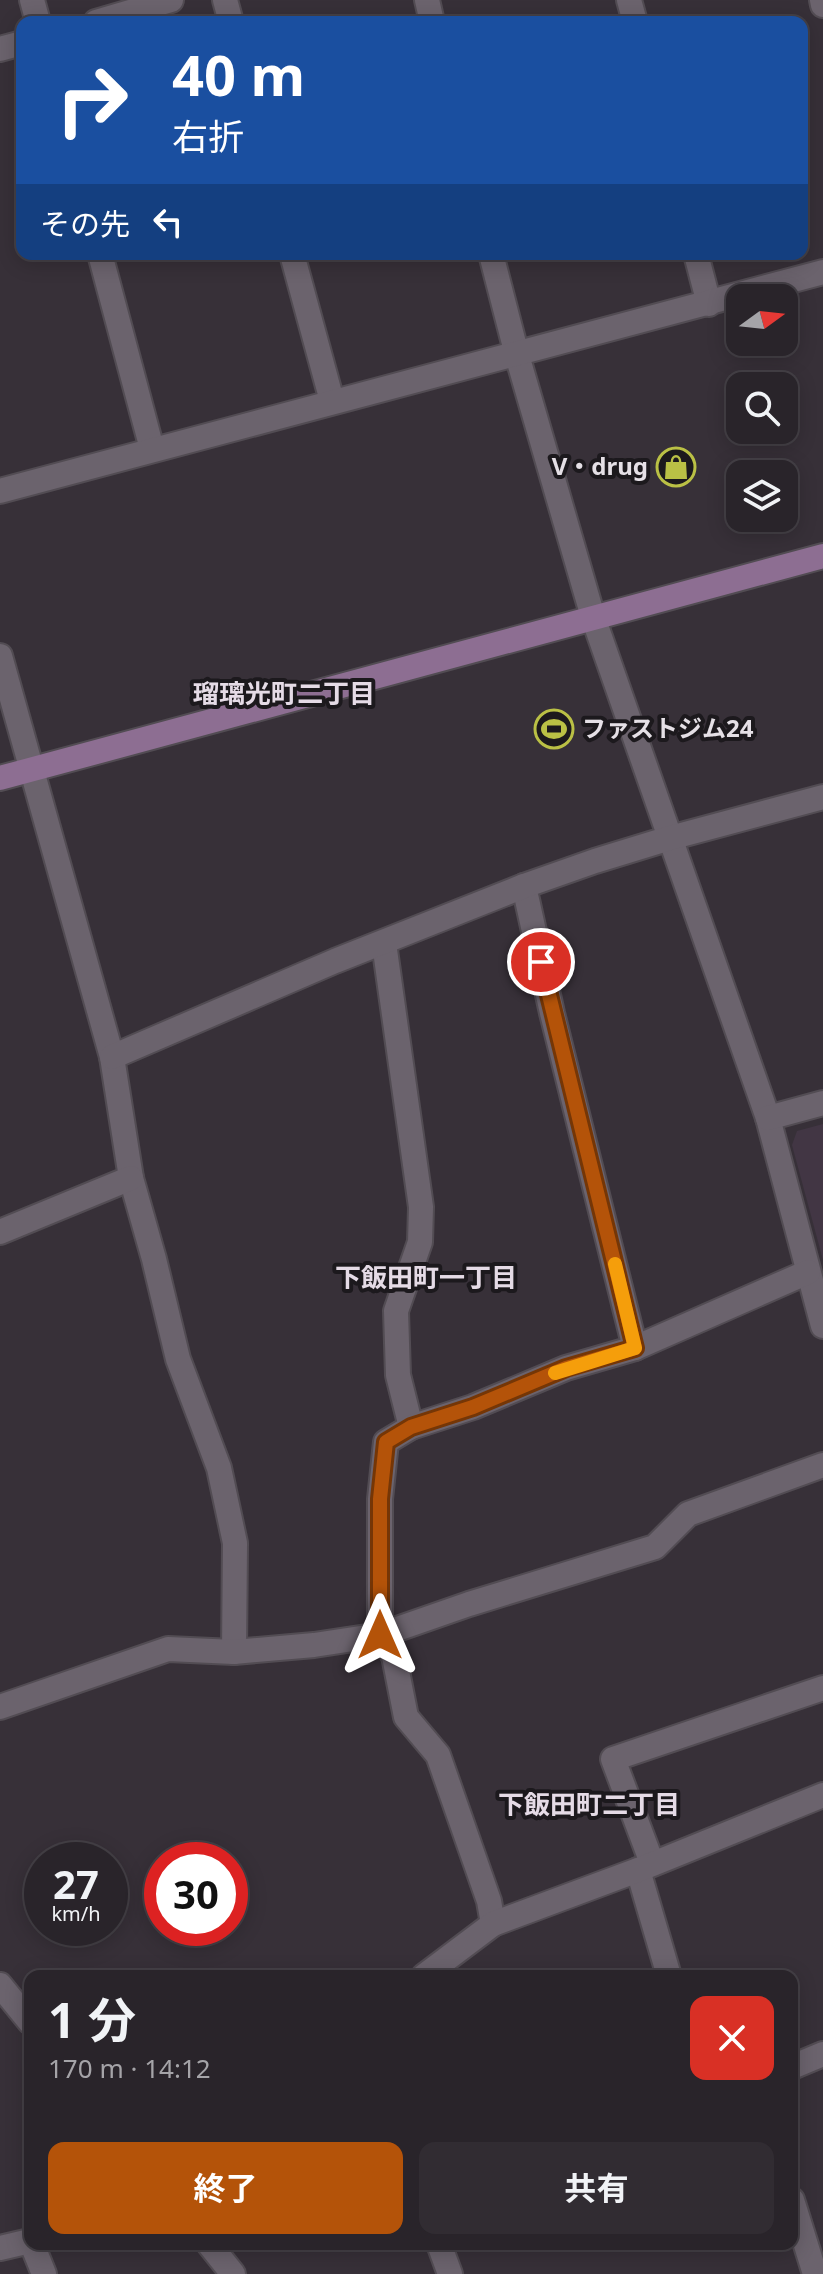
<!DOCTYPE html>
<html lang="ja">
<head>
<meta charset="utf-8">
<style>
  :root { --surface:#29242a; --page:#312c32; --text:#f1f3f6; --muted:#a5a4a8; --line:#454147; --accent:#b45309 }
  body { margin:0; font-family:"Noto Sans","Noto Sans JP",sans-serif; background:var(--page); color:var(--text); height:100vh; display:flex; flex-direction:column; font-size:30px; white-space:nowrap }
  * { box-sizing:border-box; margin:0 }
  p { font-size:26px; color:var(--muted) }
  .icon { flex:none; width:44px; height:44px; fill:none; stroke:currentColor; stroke-width:2; stroke-linecap:round; stroke-linejoin:round }
  .map { position:relative; flex:1; overflow:hidden }
  .details { position:absolute; left:24px; top:1970px; width:774px; height:280px; display:flex; flex-direction:column; background:var(--surface); border-radius:16px; box-shadow:0 4px 20px #0003,0 0 0 2px var(--line) }
  .details>* { flex:none }
  .banner { position:absolute; left:16px; top:16px; width:792px; height:244px; border-radius:16px; box-shadow:0 4px 20px #0003,0 0 0 2px var(--line); background:#1a4fa0; color:#fff; overflow:hidden }
  .needle { width:52px; rotate:75deg }
  .tools { position:absolute; left:726px; top:284px; display:grid; gap:16px }
  .tools a { display:grid; place-items:center; width:72px; height:72px; border-radius:16px; background:var(--surface); box-shadow:0 4px 20px #0003,0 0 0 2px var(--line); font-size:40px }
  .speed { position:absolute; left:24px; top:1842px; display:flex; gap:16px; font-size:40px; font-weight:700; text-align:center }
  .speed>* { display:grid; place-content:center; width:104px; height:104px; border-radius:50%; background:var(--surface); box-shadow:0 4px 20px #0003,0 0 0 2px var(--line); line-height:1 }
  .speed small { font-size:20px; font-weight:400 }
  .speed .limit { border:12px solid #d22; background:#fff; color:#111 }
  .pin { position:absolute; display:grid; place-items:center; width:68px; height:68px; color:#fff; margin:-34px; border:4px solid #fff; border-radius:50%; box-shadow:0 2px 8px #0007 }
  .me { position:absolute; width:88px; margin:-44px; rotate:0deg; stroke-linejoin:round; filter:drop-shadow(0 0 6px #0008) }
  .turn { display:flex; align-items:center; gap:28px; height:168px; padding:0 24px; font-size:36px }
  .turn .icon { width:104px; height:104px; stroke-width:2.5 }
  .turn b { display:block; font-size:56px; line-height:68px }
  .then { display:flex; align-items:center; height:76px; padding:0 24px; background:#0003; gap:16px; font-size:30px }
  .round { display:grid; place-items:center; flex:none; width:84px; height:84px; border-radius:16px; background:var(--page) }
  .overview { display:flex; align-items:center; justify-content:space-between; height:136px; padding:0 24px }
  h1 { font-size:48px; font-weight:700; line-height:60px }
  .primary-button { display:flex; gap:16px; margin-top:auto; padding:16px 24px }
  .primary-button a { flex:1; height:92px; border-radius:16px; background:var(--accent); color:#fff; font-size:32px; font-weight:700; line-height:92px; text-align:center }
  .primary-button a+a { background:var(--page); color:var(--text) }
  .map>svg:first-child { display:block }
  .built { fill:#423644 }
  .lines { fill:none; stroke-linecap:round; stroke-linejoin:round }
  .street-casing { stroke:#524c53; stroke-width:28 }
  .secondary-casing { stroke:#524c53; stroke-width:28 }
  .street { stroke:#6b636d; stroke-width:24 }
  .secondary { stroke:#8d6e92; stroke-width:24 }
  .route-casing { stroke:#753606; stroke-width:20 }
  .route { stroke:#b45309; stroke-width:14 }
  .slow { stroke:#f59e0b; stroke-width:14 }
  .labels { text-anchor:middle; stroke-width:8; stroke-linejoin:round; paint-order:stroke }
  .poi-label { font-size:24px; font-weight:bold; fill:#e5e0e6; stroke:#1c191d; text-anchor:end }
  .neighbourhood-label { font-size:26px; font-weight:bold; fill:#e5dbe6; stroke:#1c191d }
</style>
</head>
<body>
<div class="map">
<svg width="823" height="2274" viewBox="0 0 823 2274">
  <rect width="100%" height="100%" fill="#373038"/>
  <polygon class="built" points="823,1124 823,1260 792,1145 797,1131"/>
  <g class="lines">
    <defs>
      <g id="street">
        <polyline points="32,0 38,22"/>
        <polyline points="225,0 231,22"/>
        <polyline points="427,0 432,22"/>
        <polyline points="629,0 635,22"/>
        <polyline points="822,0 823,5"/>
        <polyline points="96,22 171,0"/>
        <polyline points="0,49 22,43"/>
        <polyline points="100,254 152,449"/>
        <polyline points="292,254 332,401"/>
        <polyline points="491,254 517,355 593,617 768,1118 823,1326"/>
        <polyline points="696,254 709,304"/>
        <polyline points="0,491 823,272"/>
        <polyline points="0,656 112,1057 131,1178 154,1259 178,1359 219,1468 235,1543 234,1652"/>
        <polyline points="524,886 552,1013 635,1348"/>
        <polyline points="384,943 421,1207 420,1242 396,1311 398,1375 411,1427"/>
        <polyline points="112,1057 335,961 524,886 595,861 670,838 823,797"/>
        <polyline points="768,1118 823,1103"/>
        <polyline points="0,1232 131,1178"/>
        <polyline points="0,1707 168,1649 234,1652 314,1645 380,1635 469,1604 655,1547 688,1514 823,1465"/>
        <polyline points="652,1863 613,1759 823,1688"/>
        <polyline points="638,1870 669,1976"/>
        <polyline points="493,1924 489,1901 438,1755 406,1717 394,1656 380,1635 380,1499 386,1442 411,1427 473,1407 566,1368 635,1348 808,1272"/>
        <polyline points="424,1976 493,1924 638,1870 823,1795"/>
        <polyline points="0,1985 30,2022"/>
        <polyline points="792,2067 823,2054"/>
        <polyline points="792,2200 815,2274"/>
        <polyline points="32,2244 44,2274"/>
        <polyline points="209,2244 233,2274"/>
        <polyline points="439,2244 450,2274"/>
        <polyline points="0,2248 30,2241"/>
      </g>
      <polyline id="secondary" points="0,778 823,556"/>
    </defs>
    <use href="#street" class="street-casing"/>
    <use href="#secondary" class="secondary-casing"/>
    <use href="#street" class="street"/>
    <use href="#secondary" class="secondary"/>
  </g>
  <g class="lines">
    <defs>
      <polyline id="route" points="380,1635 380,1499 386,1442 411,1427 473,1407 566,1368 635,1348 541,962"/>
    </defs>
    <use href="#route" class="route-casing"/>
    <use href="#route" class="route"/>
    <polyline class="slow" points="555,1373 635,1348 615,1264"/>
  </g>
  <defs>
    <symbol id="shop-ring" viewBox="-11 -11 22 22"><circle r="9.5" fill="#1c191d" stroke="#bac045" stroke-width="1.5"/><path d="M-5-2.5h2.3a2.7 3.5 0 0 1 5.4 0H5L5.5 6h-11ZM-1.5-2.5h3a1.5 2.3 0 0 0-3 0Z" fill="#bac045"/></symbol>
    <symbol id="stadium-ring" viewBox="-11 -11 22 22"><circle r="9.5" fill="#1c191d" stroke="#bac045" stroke-width="1.5"/><path d="M0-5a6.5 5 0 1 0 0 10a6.5 5 0 1 0 0-10ZM-3.5-1.8h7v3.6h-7Z" fill="#bac045"/></symbol>
  </defs>
  <g fill-rule="evenodd">
    <use href="#shop-ring" x="654" y="445" width="44" height="44"/>
    <use href="#stadium-ring" x="532" y="707" width="44" height="44"/>
  </g>
  <g class="labels">
    <g class="poi-label">
      <text x="648" y="475">V・drug</text>
      <text x="582" y="737" text-anchor="start">ファストジム24</text>
    </g>
    <g class="neighbourhood-label">
      <text x="284" y="703">瑠璃光町二丁目</text>
      <text x="426" y="1287">下飯田町一丁目</text>
      <text x="589" y="1814">下飯田町二丁目</text>
    </g>
  </g>
</svg>
<div class="tools">
<a><svg class="needle" viewBox="-14 -14 28 28"><path d="M0-13l5 13h-10z" fill="#e53935"/><path d="M0 13l5-13h-10z" fill="#a5a4a8"/></svg></a>
<a><svg class="icon" aria-label="search" viewBox="0 0 24 24"><circle cx="10" cy="10" r="6"/><path d="M15 15l6 6"/></svg></a>
<a><svg class="icon" aria-label="layers" viewBox="0 0 24 24"><path d="M12 4l9 5-9 5-9-5zM3 14l9 5 9-5"/></svg></a>
</div>
<div class="speed"><div>27<small>km/h</small></div><div class="limit">30</div></div>
<div class="pin" style="left:541px;top:962px;background:#d93025"><svg class="icon" aria-label="arrive" viewBox="0 0 24 24"><path d="M6 21V4h12l-3 4 3 4H6"/></svg></div>
<svg class="me" style="left:380px;top:1635px" viewBox="-20 -20 40 40"><path d="M0-17L14 15 0 8-14 15z" fill="#b45309" stroke="#fff" stroke-width="4"/></svg>
<div class="banner">
<div class="turn"><svg class="icon" aria-label="right" viewBox="0 0 24 24"><path d="M7 20v-9h11M14 6l5 5-5 5"/></svg><div><b>40 m</b>右折</div></div>
<div class="then">その先<svg class="icon" aria-label="left" viewBox="0 0 24 24"><path d="M17 20v-9H6M10 6l-5 5 5 5"/></svg></div>
</div>
<section class="details">
<div class="overview"><div><h1>1 分</h1><p>170 m · 14:12</p></div><a class="round" style="background:#d93025;color:#fff"><svg class="icon" aria-label="close" viewBox="0 0 24 24"><path d="M6 6l12 12M18 6L6 18"/></svg></a></div>
<div class="primary-button"><a>終了</a><a>共有</a></div>
</section>
</div>
</body>
</html>
